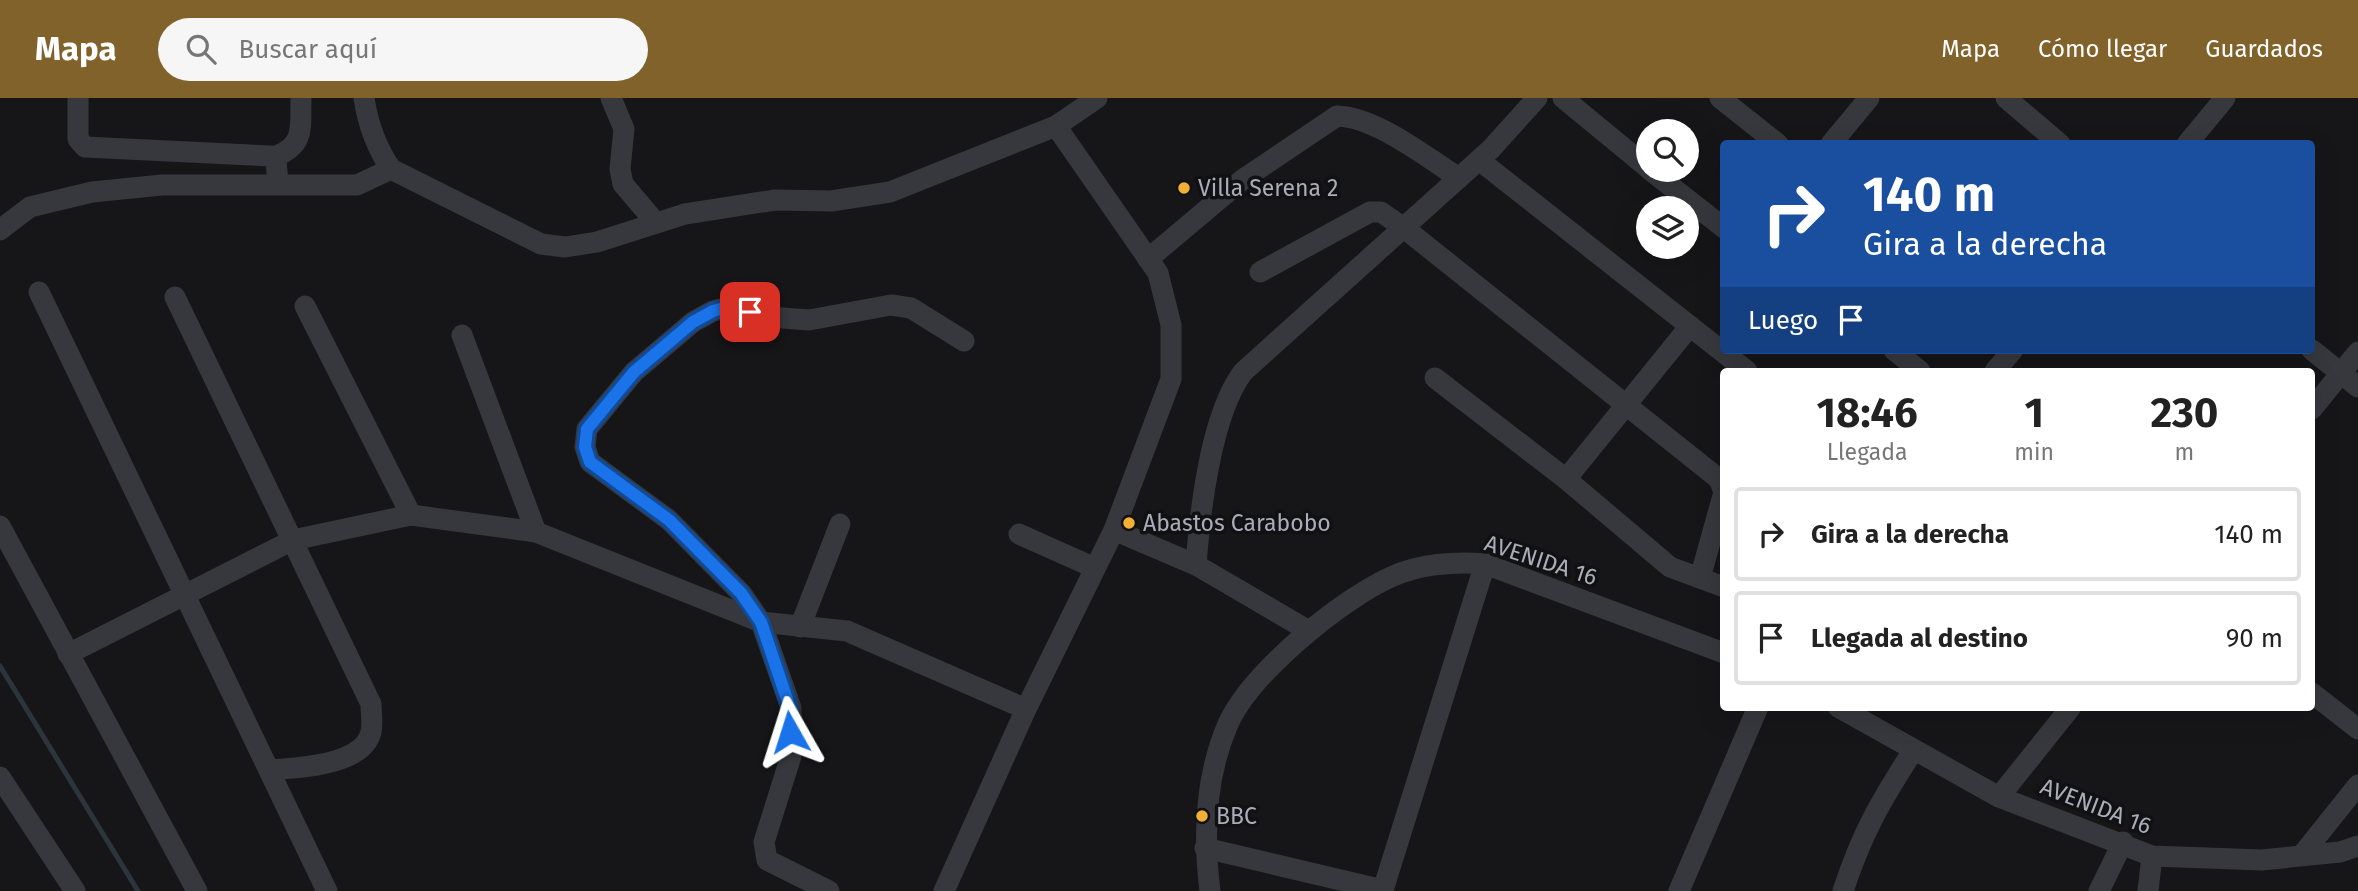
<!DOCTYPE html>
<html lang="es">
<head>
<meta charset="utf-8">
<style>
  :root { --surface:#fff; --page:#f6f6f6; --text:#222; --muted:#767676; --line:#e0e0e0; --accent:#80622a }
  body { margin:0; font-family:"Fira Sans",sans-serif; background:var(--page); color:var(--text); height:100vh; display:flex; flex-direction:column; font-size:26px; white-space:nowrap }
  * { box-sizing:border-box; margin:0 }
  p { font-size:23px; color:var(--muted) }
  .icon { flex:none; width:38px; height:38px; fill:none; stroke:currentColor; stroke-width:2; stroke-linecap:round; stroke-linejoin:round }
  .map { position:relative; flex:1; overflow:hidden }
  .drawer { position:absolute; left:1720px; top:270px; width:595px; height:343px; display:flex; flex-direction:column; background:var(--surface); border-radius:7px; box-shadow:0 7px 28px #0002 }
  .drawer>* { flex:none }
  .guide { position:absolute; left:1720px; top:42px; width:595px; height:214px; border-radius:7px; box-shadow:0 7px 28px #0002; background:#1a4fa0; color:#fff; overflow:hidden }
  .fabs { position:absolute; left:1636px; top:21px; display:grid; gap:14px }
  .fabs a { display:grid; place-items:center; width:63px; height:63px; border-radius:50%; background:var(--surface); box-shadow:0 7px 28px #0002; font-size:35px }
  .pin { position:absolute; display:grid; place-items:center; width:60px; height:60px; color:#fff; margin:-30px; border-radius:14px; box-shadow:0 4px 10px #0006 }
  .me { position:absolute; width:77px; margin:-38px; rotate:354deg; stroke-linejoin:round; filter:drop-shadow(0 0 5px #0008) }
  .turn { display:flex; align-items:center; gap:24px; height:147px; padding:0 28px; font-size:32px }
  .turn .icon { width:91px; height:91px; stroke-width:2.5 }
  .turn b { display:block; font-size:49px; line-height:60px }
  .then { display:flex; align-items:center; height:66px; padding:0 28px; background:#0003; gap:14px; font-size:26px }
  .eta { display:flex; justify-content:space-evenly; align-items:center; height:119px; text-align:center }
  .eta b { font-size:42px; font-weight:700; line-height:49px }
  ul { padding:0; list-style:none }
  li { display:flex; align-items:center; gap:21px; height:94px; margin:0 14px 10px; padding:0 14px; border:4px solid var(--line); border-radius:7px }
  li div { flex:1 }
  li b { display:block; font-size:26px }
  li em { font-style:normal }
  header { display:flex; align-items:center; gap:42px; box-sizing:border-box; height:98px; padding:0 35px; background:var(--accent); color:#fff }
  header strong { font-size:33px }
  nav { display:flex; gap:38px; margin-inline-start:auto; font-size:24px }
  .search { width:490px; height:63px; background:var(--page); display:flex; align-items:center; gap:18px; box-sizing:border-box; padding:0 24px; border-radius:38px; color:var(--muted); font-size:26px }
  .map>svg:first-child { display:block }
  .lines { fill:none; stroke-linecap:round; stroke-linejoin:round }
  .stream { stroke:#2c353c; stroke-width:5 }
  .minor { stroke:#37383d; stroke-width:21 }
  .route-casing { stroke:#114b97; stroke-width:18 }
  .route { stroke:#1a73e8; stroke-width:12 }
  .poi-dot { fill:#f2b134; stroke:#111113; stroke-width:2.5 }
  .labels { text-anchor:middle; stroke-width:7; stroke-linejoin:round; paint-order:stroke }
  .poi-label { font-size:23px; fill:#a8adb8; stroke:#111113; text-anchor:start }
  .street-label { font-size:23px; fill:#a8adb8; stroke:#111113 }
</style>
</head>
<body>
<header>
<strong>Mapa</strong>
<div class="search"><svg class="icon" aria-label="search" viewBox="0 0 24 24"><circle cx="10" cy="10" r="6"/><path d="M15 15l6 6"/></svg>Buscar aquí</div>
<nav><a>Mapa</a><a>Cómo llegar</a><a>Guardados</a></nav>
</header>
<div class="map">
<svg width="2358" height="793" viewBox="0 0 2358 793">
  <rect width="100%" height="100%" fill="#161618"/>
  <g class="lines">
    <polyline class="stream" points="0,568 138,793"/>
    <g class="minor">
      <polyline points="78,0 78,41 85,49 271,58 276,63 278,85"/>
      <path d="M364,0C368,27 376,49 391,71L541,146L565,149L597,144L685,116L775,102L831,103L890,94L1056,28L1097,0"/>
      <polyline points="611,0 624,31 620,71 623,86 656,125"/>
      <polyline points="1563,0 1648,70"/>
      <polyline points="1720,0 1778,46"/>
      <polyline points="2006,0 2060,46"/>
      <polyline points="1831,46 1869,0"/>
      <polyline points="2187,46 2225,0"/>
      <path d="M274,59C306,47 300,30 301,0"/>
      <polyline points="1479,62 1747,273"/>
      <polyline points="1650,72 1724,130"/>
      <polyline points="0,132 30,109 92,94 162,87 357,87 391,71"/>
      <path d="M1148,161L1242,82L1337,18C1376,19 1426,59 1459,80"/>
      <polyline points="1260,174 1370,114 1381,114 1404,130 1719,381 1724,394 1700,480"/>
      <polyline points="39,194 327,793"/>
      <path d="M175,199L371,606C371,615 373,625 371,634C363,668 296,670 269,672"/>
      <polyline points="305,208 411,417"/>
      <polyline points="462,237 536,434"/>
      <polyline points="1894,252 1920,273"/>
      <polyline points="2312,252 2358,289"/>
      <polyline points="1995,273 2013,252"/>
      <polyline points="1435,280 1566,381 1670,469 1724,489"/>
      <polyline points="2312,311 2358,254"/>
      <polyline points="1566,381 1690,228"/>
      <polyline points="0,428 197,793"/>
      <polyline points="1114,432 1196,467"/>
      <polyline points="1019,436 1095,470"/>
      <polyline points="800,529 840,426"/>
      <path d="M1309,533L1196,467C1200,413 1211,317 1243,274L1491,51L1537,0"/>
      <polyline points="68,556 293,442 411,417 536,434 761,524 847,533 1026,611"/>
      <polyline points="2312,595 2358,631"/>
      <polyline points="1838,609 1999,699 2152,758 2262,762 2340,754 2358,748"/>
      <polyline points="0,679 75,793"/>
      <polyline points="1999,699 2071,609"/>
      <polyline points="1205,750 1383,792 1485,466"/>
      <polyline points="2302,757 2358,687"/>
      <polyline points="829,793 767,762 764,744 791,658 791,610 761,524 741,495 669,422 590,364 585,349 587,331 634,274 693,224 713,213 732,208 769,219 809,222 891,207 911,210 964,243"/>
      <polyline points="944,793 1026,611 1114,432 1171,281 1171,227 1158,175 1056,28"/>
      <path d="M1210,793C1203,737 1205,679 1228,626C1251,575 1340,502 1391,479C1419,466 1455,463 1485,466L1724,555"/>
      <polyline points="1679,793 1758,609"/>
      <path d="M1843,793C1862,735 1880,704 1913,653"/>
      <polyline points="2099,793 2123,744"/>
      <polyline points="2148,793 2152,758"/>
    </g>
  </g>
  <g class="lines">
    <defs>
      <polyline id="route" points="750,214 732,208 713,213 693,224 634,274 587,331 585,349 590,364 669,422 741,495 761,524 790,610 790,634"/>
    </defs>
    <use href="#route" class="route-casing"/>
    <use href="#route" class="route"/>
  </g>
  <g class="poi-dot">
    <circle cx="1184" cy="90" r="7"/>
    <circle cx="1129" cy="425" r="7"/>
    <circle cx="1202" cy="718" r="7"/>
  </g>
  <g class="labels">
    <g class="poi-label">
      <text x="1198" y="98">Villa Serena 2</text>
      <text x="1143" y="433">Abastos Carabobo</text>
      <text x="1216" y="726">BBC</text>
    </g>
    <g class="street-label">
      <text transform="translate(1541 462) rotate(18)" y="8">AVENIDA 16</text>
      <text transform="translate(2096 708) rotate(21)" y="8">AVENIDA 16</text>
    </g>
  </g>
</svg>
<div class="fabs">
<a><svg class="icon" aria-label="search" viewBox="0 0 24 24"><circle cx="10" cy="10" r="6"/><path d="M15 15l6 6"/></svg></a>
<a><svg class="icon" aria-label="layers" viewBox="0 0 24 24"><path d="M12 4l9 5-9 5-9-5zM3 14l9 5 9-5"/></svg></a>
</div>
<div class="pin" style="left:750px;top:214px;background:#d93025"><svg class="icon" aria-label="arrive" viewBox="0 0 24 24"><path d="M6 21V4h12l-3 4 3 4H6"/></svg></div>
<svg class="me" style="left:790px;top:634px" viewBox="-20 -20 40 40"><path d="M0-17L14 15 0 8-14 15z" fill="#1a73e8" stroke="#fff" stroke-width="4"/></svg>
<div class="guide">
<div class="turn"><svg class="icon" aria-label="right" viewBox="0 0 24 24"><path d="M7 20v-9h11M14 6l5 5-5 5"/></svg><div><b>140 m</b>Gira a la derecha</div></div>
<div class="then">Luego<svg class="icon" aria-label="arrive" viewBox="0 0 24 24"><path d="M6 21V4h12l-3 4 3 4H6"/></svg></div>
</div>
<section class="drawer">
<div class="eta">
<div><b>18:46</b><p>Llegada</p></div>
<div><b>1</b><p>min</p></div>
<div><b>230</b><p>m</p></div>
</div>
<ul>
<li><svg class="icon" aria-label="right" viewBox="0 0 24 24"><path d="M7 20v-9h11M14 6l5 5-5 5"/></svg><div><b>Gira a la derecha</b></div><em>140 m</em></li>
<li><svg class="icon" aria-label="arrive" viewBox="0 0 24 24"><path d="M6 21V4h12l-3 4 3 4H6"/></svg><div><b>Llegada al destino</b></div><em>90 m</em></li>
</ul>
</section>
</div>
</body>
</html>
